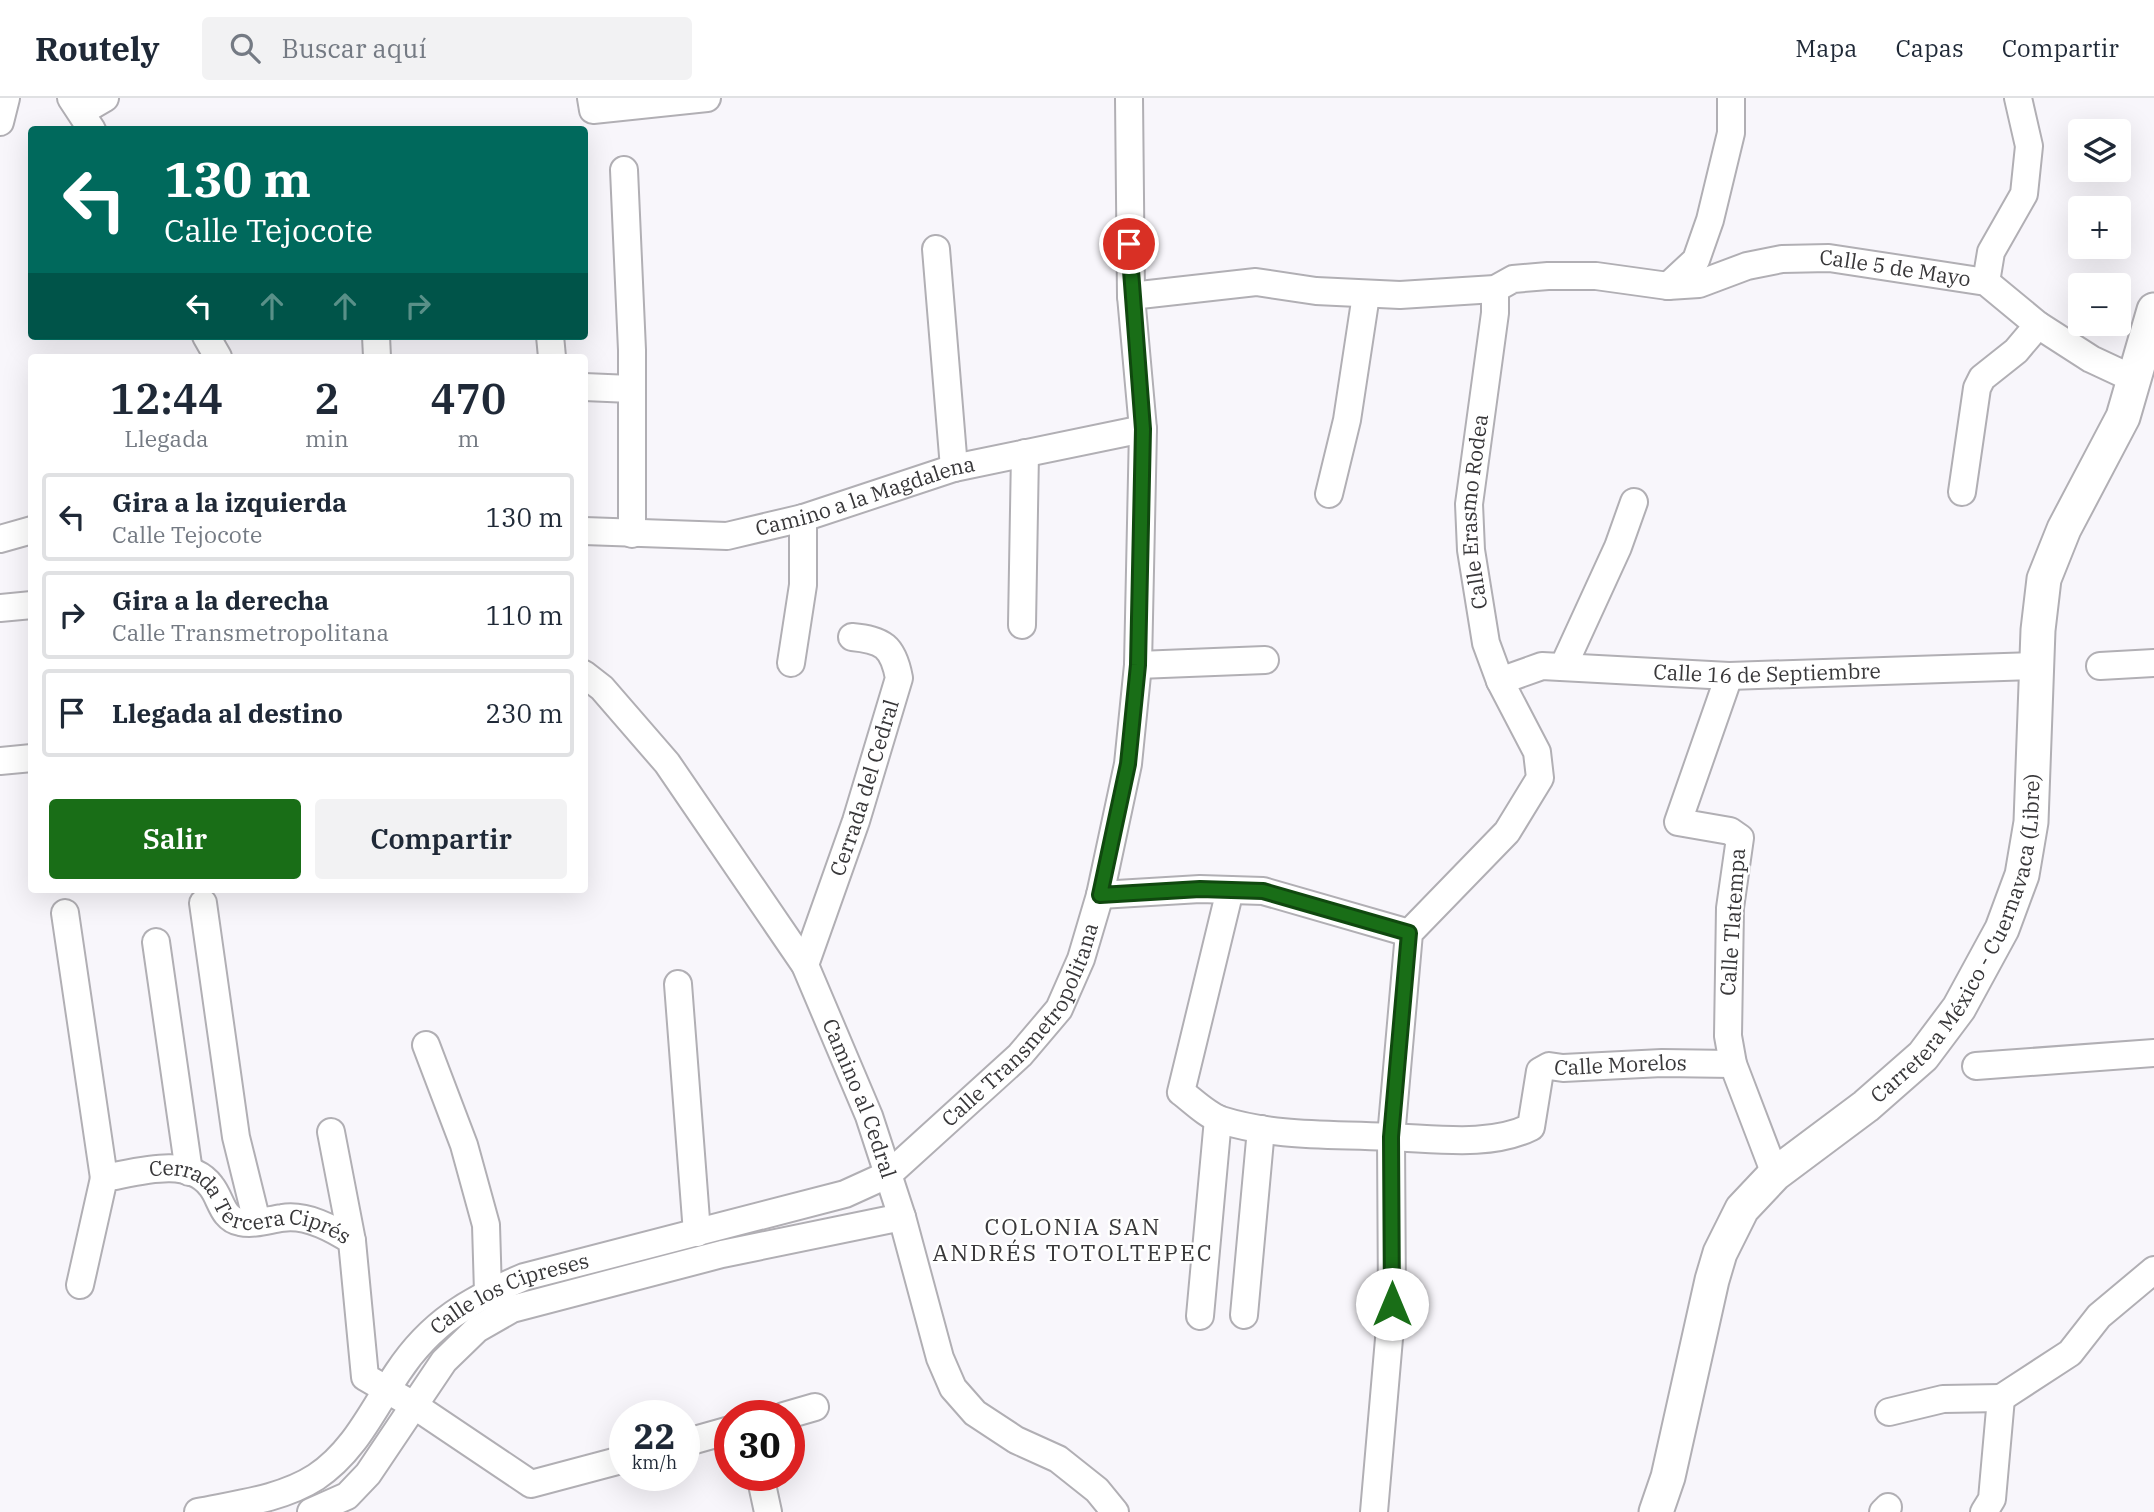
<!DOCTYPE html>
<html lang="es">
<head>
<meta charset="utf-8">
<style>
  :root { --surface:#fff; --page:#f2f2f3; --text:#1f2937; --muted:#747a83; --line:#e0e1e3; --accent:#196e17 }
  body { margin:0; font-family:"IBM Plex Serif",serif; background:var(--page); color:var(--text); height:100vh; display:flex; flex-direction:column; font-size:26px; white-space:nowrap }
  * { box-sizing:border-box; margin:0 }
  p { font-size:23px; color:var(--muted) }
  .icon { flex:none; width:38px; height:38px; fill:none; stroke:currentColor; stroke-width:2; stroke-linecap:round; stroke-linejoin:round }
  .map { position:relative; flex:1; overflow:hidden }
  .side { position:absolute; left:28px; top:256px; width:560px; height:539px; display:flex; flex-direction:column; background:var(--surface); border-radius:7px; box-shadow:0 7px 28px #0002 }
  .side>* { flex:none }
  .top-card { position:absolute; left:28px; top:28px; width:560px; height:214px; border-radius:7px; box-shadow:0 7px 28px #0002; background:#00695c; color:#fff; overflow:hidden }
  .buttons { position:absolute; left:2068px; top:21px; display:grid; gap:14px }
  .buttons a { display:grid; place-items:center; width:63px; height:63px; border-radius:7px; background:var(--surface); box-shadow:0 7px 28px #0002; font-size:35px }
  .speed { position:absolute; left:609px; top:1302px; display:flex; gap:14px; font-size:35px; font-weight:700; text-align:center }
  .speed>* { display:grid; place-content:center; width:91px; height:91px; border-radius:50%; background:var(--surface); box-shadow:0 7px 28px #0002; line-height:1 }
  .speed small { font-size:18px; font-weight:400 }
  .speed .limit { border:10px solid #d22; background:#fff; color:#111 }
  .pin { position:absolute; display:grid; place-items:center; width:60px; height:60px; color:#fff; margin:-30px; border:4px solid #fff; border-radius:50%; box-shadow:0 2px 7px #0007 }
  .me { position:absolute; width:77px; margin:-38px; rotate:0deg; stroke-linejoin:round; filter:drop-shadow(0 0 5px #0008) }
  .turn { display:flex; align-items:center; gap:24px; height:147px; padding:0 21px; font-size:32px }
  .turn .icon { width:91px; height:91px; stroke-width:2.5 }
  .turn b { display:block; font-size:49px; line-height:60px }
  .lanes { display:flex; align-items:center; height:66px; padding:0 21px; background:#0003; justify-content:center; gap:35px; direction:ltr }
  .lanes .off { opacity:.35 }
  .eta { display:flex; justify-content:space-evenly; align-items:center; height:119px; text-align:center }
  .eta b { font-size:42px; font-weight:600; line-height:49px }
  .primary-button { display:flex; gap:14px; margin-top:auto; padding:14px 21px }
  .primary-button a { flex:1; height:80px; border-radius:7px; background:var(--accent); color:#fff; font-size:28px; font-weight:600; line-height:80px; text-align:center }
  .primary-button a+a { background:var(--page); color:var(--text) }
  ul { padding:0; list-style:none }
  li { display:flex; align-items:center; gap:21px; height:88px; margin:0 14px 10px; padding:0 7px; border:4px solid var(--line); border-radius:7px }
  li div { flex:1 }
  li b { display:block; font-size:26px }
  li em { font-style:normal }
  header { display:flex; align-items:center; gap:42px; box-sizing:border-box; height:98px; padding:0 35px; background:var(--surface); border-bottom:2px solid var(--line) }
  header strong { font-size:33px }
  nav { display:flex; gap:38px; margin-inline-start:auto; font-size:24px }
  .search { width:490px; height:63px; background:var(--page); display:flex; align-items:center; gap:18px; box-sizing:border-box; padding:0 24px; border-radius:7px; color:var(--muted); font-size:26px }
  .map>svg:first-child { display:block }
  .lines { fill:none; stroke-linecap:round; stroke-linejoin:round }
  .minor-casing { stroke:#b1afb4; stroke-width:30 }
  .major-casing { stroke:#b1afb4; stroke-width:37 }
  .minor { stroke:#fff; stroke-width:26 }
  .major { stroke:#fff; stroke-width:33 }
  .route-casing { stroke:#10480f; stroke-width:18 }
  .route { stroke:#196e17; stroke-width:12 }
  .labels { text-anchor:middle; stroke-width:5; stroke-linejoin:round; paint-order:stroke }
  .street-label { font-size:21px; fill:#383739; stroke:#fff }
  .neighbourhood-label { font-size:23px; letter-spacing:2px; fill:#383739; stroke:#fff }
</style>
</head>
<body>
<header>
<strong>Routely</strong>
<div class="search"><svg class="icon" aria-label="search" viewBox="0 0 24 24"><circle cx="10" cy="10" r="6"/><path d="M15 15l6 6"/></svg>Buscar aquí</div>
<nav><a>Mapa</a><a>Capas</a><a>Compartir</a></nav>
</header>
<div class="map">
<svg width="2154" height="1414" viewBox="0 0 2154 1414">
  <rect width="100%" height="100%" fill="#f8f6fb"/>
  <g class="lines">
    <defs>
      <g id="minor">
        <polyline points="71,0 92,32"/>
        <polyline points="591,0 593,12 707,0"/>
        <polyline points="81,14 105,0"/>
        <polyline points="0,24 6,0"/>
        <polyline points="624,72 632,252 632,436"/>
        <polyline points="936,151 954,370"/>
        <polyline points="1986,184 1991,154 2024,96 2029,48 2018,0"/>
        <polyline points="1668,188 1696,162 1710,122 1731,35 1731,0"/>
        <path id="s1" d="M1131,198L1256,184L1316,193L1400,197L1495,191L1513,181L1548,178H1596L1668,188L1699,186L1747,168L1782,161L1829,160L1986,184L2038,227L2091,261L2136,282"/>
        <polyline points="206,238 218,259"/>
        <polyline points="376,238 377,259"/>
        <polyline points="550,238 552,259"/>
        <polyline points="584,289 631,291"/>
        <polyline points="1962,394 1977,290 1982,280 2016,253 2038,227"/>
        <polyline points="1329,396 1347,322 1366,197"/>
        <path id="s2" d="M584,433L727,438L803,420L954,370L1143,331"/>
        <polyline points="0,441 32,432"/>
        <polyline points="0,510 32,507"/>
        <polyline points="1022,527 1025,355"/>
        <polyline points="791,565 803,487 803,420"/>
        <polyline points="1138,567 1265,562"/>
        <polyline points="2100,568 2154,565"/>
        <polyline points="1563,569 1618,449 1634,404"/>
        <path id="s3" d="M584,576L602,590L667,665L805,867L869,1018L902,1119L940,1260L953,1290L975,1315L1016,1342L1058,1361L1097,1392L1115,1414"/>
        <polyline points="1729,578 1678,724 1730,733 1740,740 1730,810 1728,938 1733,966 1775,1076"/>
        <path id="s4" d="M1500,583L1542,568L1729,578L2036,568"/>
        <polyline points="0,663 32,660"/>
        <path id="s5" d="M1230,792L1181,994C1193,1003 1207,1017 1221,1022C1275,1039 1331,1036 1387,1039C1432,1040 1489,1050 1531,1029L1540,973L1549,968L1563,970L1662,965L1733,966"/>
        <polyline points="1100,797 1200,791 1263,793 1409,835"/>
        <polyline points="203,805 236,1039 257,1124"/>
        <polyline points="65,815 104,1080"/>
        <polyline points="156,844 189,1074"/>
        <path id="s6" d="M805,867L856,723L899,580C893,548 883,542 852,539"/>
        <polyline points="678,886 697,1135"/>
        <polyline points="426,947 464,1047 486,1127 488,1194"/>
        <polyline points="1976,968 2154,955"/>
        <polyline points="331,1034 352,1143"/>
        <path id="s7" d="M80,1187L104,1080C135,1075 188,1057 211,1088C221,1100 222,1121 240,1124C254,1127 268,1122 282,1120C306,1116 332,1130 352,1143L365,1279L415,1308L531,1386L625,1361"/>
        <polyline points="1244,1217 1261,1031"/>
        <polyline points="1200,1218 1218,1021"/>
        <polyline points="2001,1300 2070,1255 2099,1218 2154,1172"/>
        <polyline points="1889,1314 1943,1301 2001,1300"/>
        <polyline points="784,1318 815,1309"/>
        <polyline points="684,1345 730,1332"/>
        <polyline points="760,1377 768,1414"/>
        <path id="s8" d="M198,1414C237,1406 282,1401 316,1379C355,1353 373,1311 398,1274C431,1224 470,1202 524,1179L845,1096L889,1076L1020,957L1059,911L1081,861L1100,797L1128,666L1138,567L1143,331L1131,198L1129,0"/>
        <polyline points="311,1414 347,1398 368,1376 444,1263 477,1231 512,1211 722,1156 902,1119"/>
        <path id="s9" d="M1374,1414L1392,1206L1391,1039L1409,835L1507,734L1540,680L1537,654L1500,583L1486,545L1471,452L1469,406L1495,215V191"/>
        <polyline points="1883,1414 1888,1409"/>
        <polyline points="1984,1414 1992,1401 2001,1300"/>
      </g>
      <g id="major">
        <path id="s10" d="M1656,1414L1668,1379L1712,1182L1720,1155L1742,1111L1775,1076L1866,1008L1923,958L1959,910L2002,831L2022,777L2031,724L2038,532L2044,481L2064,431L2123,319L2154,212"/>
      </g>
    </defs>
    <use href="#minor" class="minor-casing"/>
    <use href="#major" class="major-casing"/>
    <use href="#minor" class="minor"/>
    <use href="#major" class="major"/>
  </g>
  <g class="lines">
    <defs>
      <polyline id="route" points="1129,146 1143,331 1138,567 1128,666 1100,797 1200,791 1263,793 1409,835 1391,1039 1392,1206"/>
    </defs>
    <use href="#route" class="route-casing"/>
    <use href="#route" class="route"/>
  </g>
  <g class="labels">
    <g class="street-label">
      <text dy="7" stroke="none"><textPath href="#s1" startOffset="774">Calle 5 de Mayo</textPath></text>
      <text dy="7" stroke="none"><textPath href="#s2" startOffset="287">Camino a la Magdalena</textPath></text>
      <text dy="7" stroke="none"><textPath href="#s9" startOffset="1064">Calle Erasmo Rodea</textPath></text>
      <text dy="7" stroke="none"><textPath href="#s4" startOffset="270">Calle 16 de Septiembre</textPath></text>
      <text dy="7" stroke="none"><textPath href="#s6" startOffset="187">Cerrada del Cedral</textPath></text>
      <text transform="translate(1733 824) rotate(-86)" y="7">Calle Tlatempa</text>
      <text dy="7" stroke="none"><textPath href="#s10" startOffset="676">Carretera México - Cuernavaca (Libre)</textPath></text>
      <text dy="7" stroke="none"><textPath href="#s8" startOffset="1001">Calle Transmetropolitana</textPath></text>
      <text dy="7" stroke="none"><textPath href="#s5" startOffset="709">Calle Morelos</textPath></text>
      <text dy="7" stroke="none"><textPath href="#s3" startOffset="511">Camino al Cedral</textPath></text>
      <text dy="7" stroke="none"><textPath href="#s7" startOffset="270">Cerrada Tercera Ciprés</textPath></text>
      <text dy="7" stroke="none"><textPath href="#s8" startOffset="399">Calle los Cipreses</textPath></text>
    </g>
    <g class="neighbourhood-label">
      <text x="1073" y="1137">COLONIA SAN<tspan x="1073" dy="26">ANDRÉS TOTOLTEPEC</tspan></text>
    </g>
  </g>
</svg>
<div class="buttons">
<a><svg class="icon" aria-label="layers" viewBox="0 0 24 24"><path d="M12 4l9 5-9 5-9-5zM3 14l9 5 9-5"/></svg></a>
<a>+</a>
<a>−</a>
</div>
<div class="speed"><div>22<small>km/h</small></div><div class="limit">30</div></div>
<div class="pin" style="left:1129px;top:146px;background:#d93025"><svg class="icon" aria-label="arrive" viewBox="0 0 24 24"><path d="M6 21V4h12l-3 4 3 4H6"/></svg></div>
<svg class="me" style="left:1392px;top:1206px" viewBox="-20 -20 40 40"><circle r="19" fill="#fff"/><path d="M0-13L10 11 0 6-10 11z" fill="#196e17"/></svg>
<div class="top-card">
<div class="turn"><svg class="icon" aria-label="left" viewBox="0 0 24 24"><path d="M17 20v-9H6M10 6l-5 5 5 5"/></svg><div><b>130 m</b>Calle Tejocote</div></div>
<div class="lanes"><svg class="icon" aria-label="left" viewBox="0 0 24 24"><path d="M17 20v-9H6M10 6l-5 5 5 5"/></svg><svg class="icon off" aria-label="ahead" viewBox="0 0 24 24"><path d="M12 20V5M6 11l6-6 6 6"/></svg><svg class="icon off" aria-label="ahead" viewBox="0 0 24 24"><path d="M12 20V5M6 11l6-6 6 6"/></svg><svg class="icon off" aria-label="right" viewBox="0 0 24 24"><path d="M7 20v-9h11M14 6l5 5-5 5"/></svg></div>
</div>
<section class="side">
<div class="eta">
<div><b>12:44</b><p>Llegada</p></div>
<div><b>2</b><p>min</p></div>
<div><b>470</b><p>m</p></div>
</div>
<ul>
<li><svg class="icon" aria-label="left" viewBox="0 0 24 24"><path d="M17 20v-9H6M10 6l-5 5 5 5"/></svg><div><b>Gira a la izquierda</b><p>Calle Tejocote</p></div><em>130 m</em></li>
<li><svg class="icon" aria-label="right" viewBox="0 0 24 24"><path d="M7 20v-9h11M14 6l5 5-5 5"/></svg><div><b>Gira a la derecha</b><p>Calle Transmetropolitana</p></div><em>110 m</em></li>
<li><svg class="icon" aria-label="arrive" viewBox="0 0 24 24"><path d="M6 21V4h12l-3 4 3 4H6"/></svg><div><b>Llegada al destino</b></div><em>230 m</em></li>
</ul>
<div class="primary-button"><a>Salir</a><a>Compartir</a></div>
</section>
</div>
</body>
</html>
